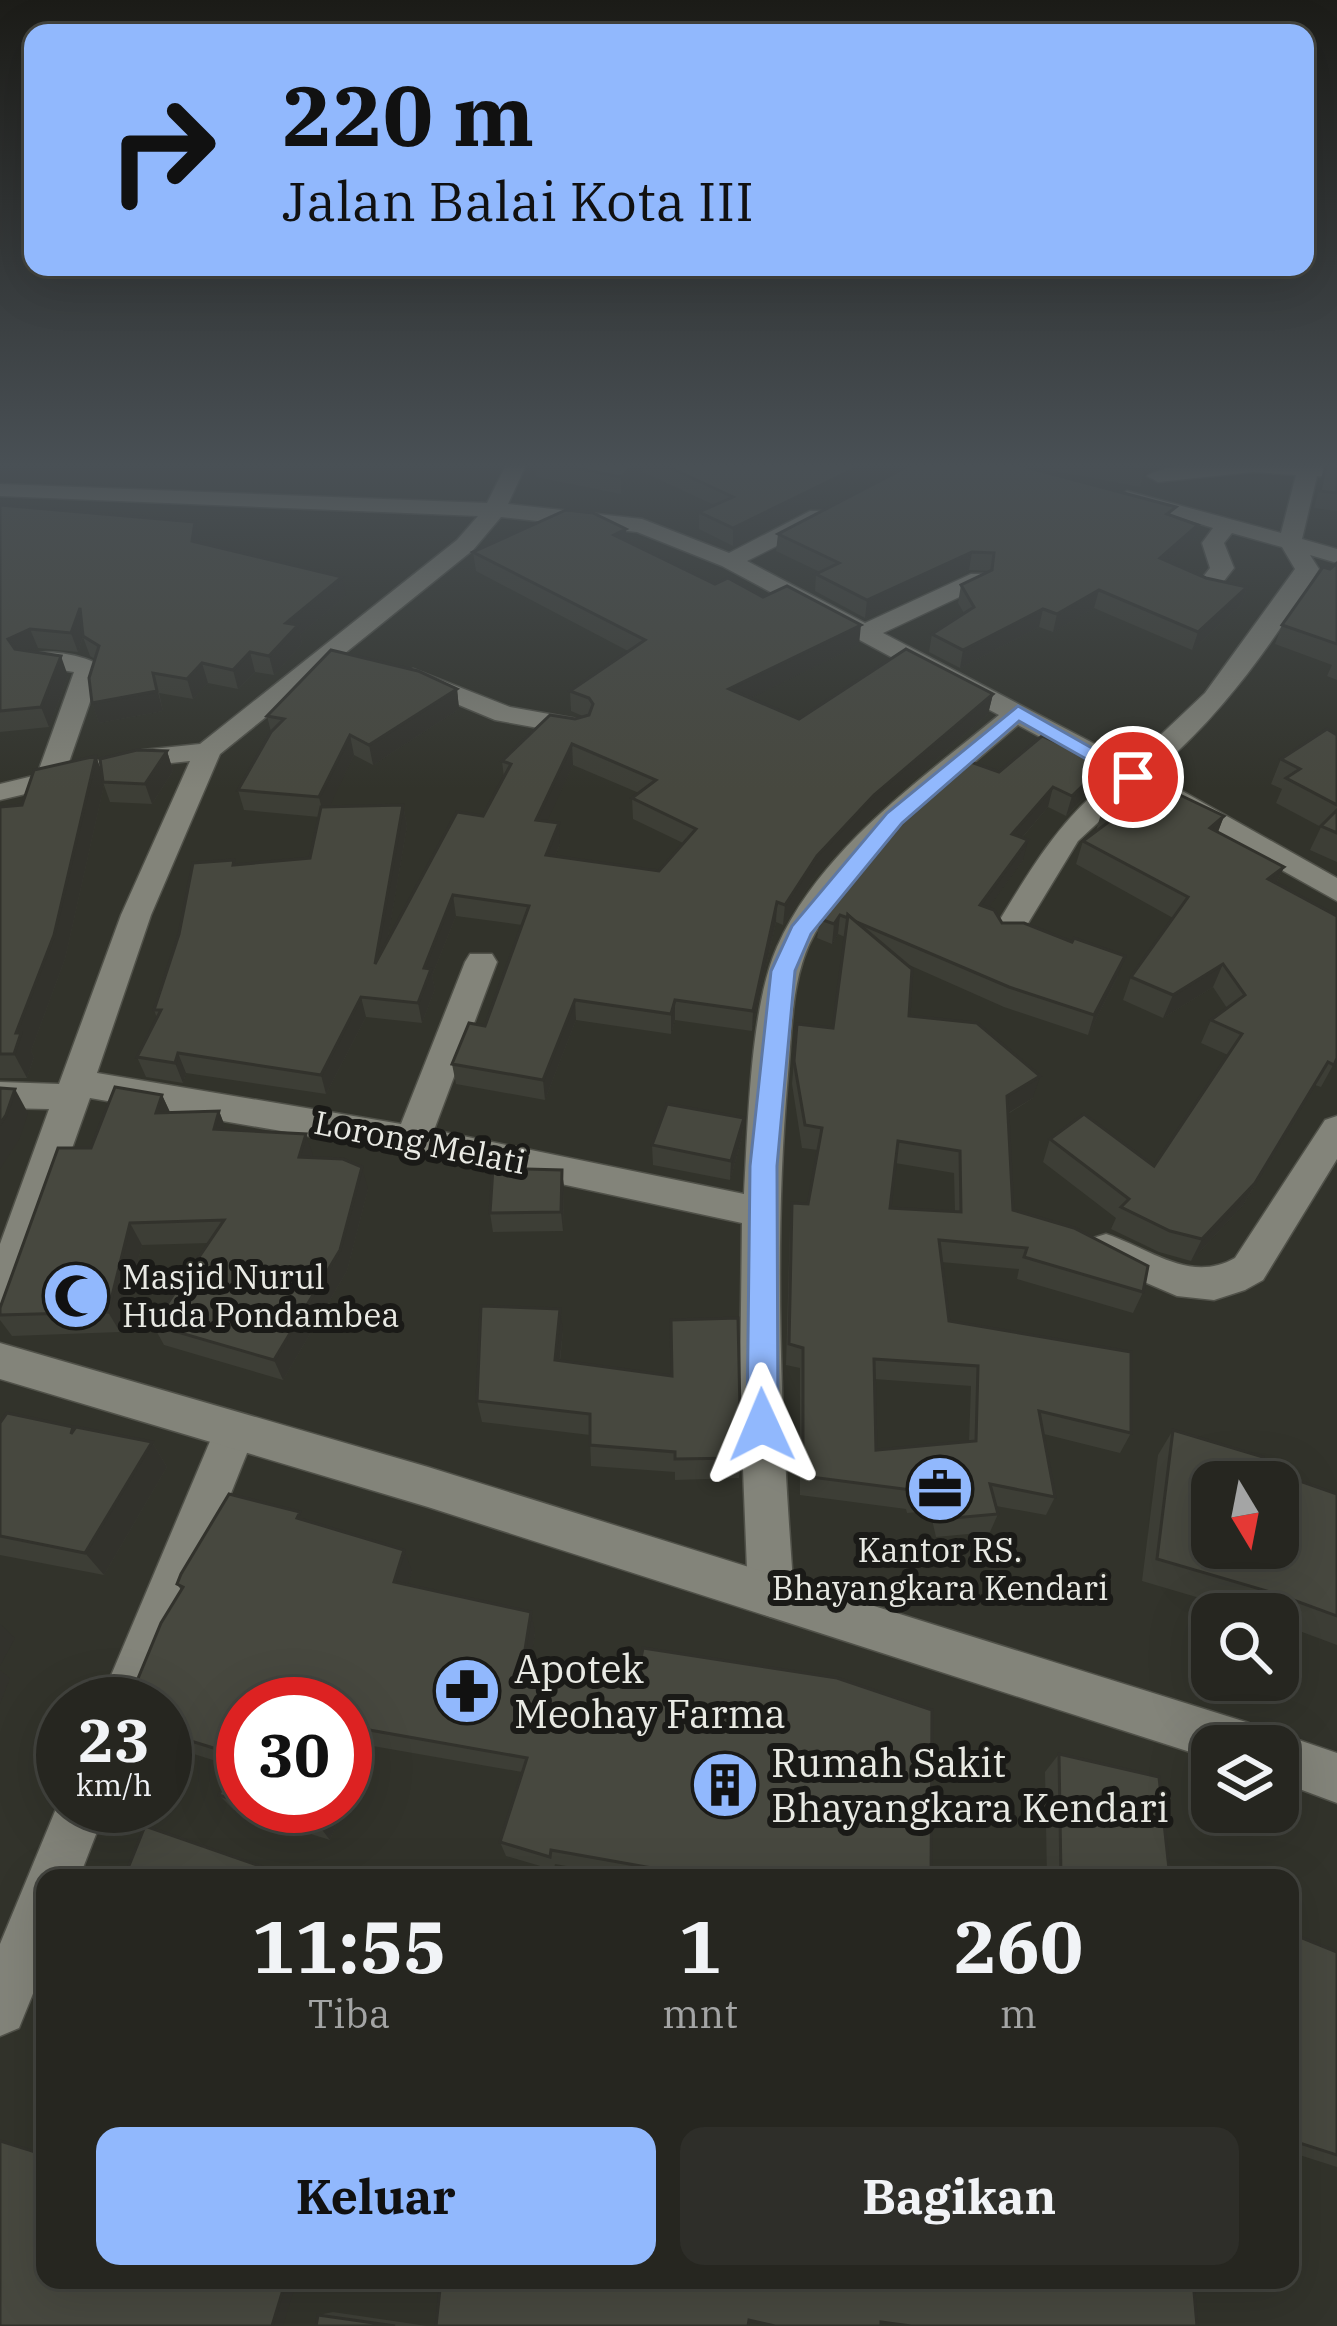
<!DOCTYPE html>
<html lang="id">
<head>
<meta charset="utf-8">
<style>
  :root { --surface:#262620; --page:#2e2e29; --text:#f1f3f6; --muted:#a4a5a5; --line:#42433e; --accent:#91b8fd }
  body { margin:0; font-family:"IBM Plex Serif",serif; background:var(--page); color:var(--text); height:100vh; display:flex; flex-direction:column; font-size:45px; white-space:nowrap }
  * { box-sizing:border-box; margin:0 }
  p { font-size:39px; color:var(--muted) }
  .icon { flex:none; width:66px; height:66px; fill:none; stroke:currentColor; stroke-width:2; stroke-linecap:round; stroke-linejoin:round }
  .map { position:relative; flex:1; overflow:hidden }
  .drawer { position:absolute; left:36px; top:1869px; width:1263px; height:420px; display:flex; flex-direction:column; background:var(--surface); border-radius:24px; box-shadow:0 12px 48px #0002,0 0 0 3px var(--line) }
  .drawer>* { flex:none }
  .banner { position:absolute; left:24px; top:24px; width:1290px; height:252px; border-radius:24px; box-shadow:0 12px 48px #0002,0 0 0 3px var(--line); background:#91b8fd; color:#111; overflow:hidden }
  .needle { width:78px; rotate:170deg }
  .controls { position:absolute; left:1191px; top:1461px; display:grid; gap:24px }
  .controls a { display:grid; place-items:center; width:108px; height:108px; border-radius:24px; background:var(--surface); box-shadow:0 12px 48px #0002,0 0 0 3px var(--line); font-size:60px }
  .speed { position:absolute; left:36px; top:1677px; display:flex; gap:24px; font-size:60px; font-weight:700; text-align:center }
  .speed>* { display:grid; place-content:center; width:156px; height:156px; border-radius:50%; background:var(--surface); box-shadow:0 12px 48px #0002,0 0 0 3px var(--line); line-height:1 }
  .speed small { font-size:30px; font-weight:400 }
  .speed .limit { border:18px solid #d22; background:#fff; color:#111 }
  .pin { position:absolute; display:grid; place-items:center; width:102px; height:102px; color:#fff; margin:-51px; border:6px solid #fff; border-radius:50%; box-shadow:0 3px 12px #0007 }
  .me { position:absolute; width:132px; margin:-66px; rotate:359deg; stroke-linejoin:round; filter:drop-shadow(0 0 9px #0008) }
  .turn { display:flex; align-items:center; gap:42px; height:252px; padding:0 60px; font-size:54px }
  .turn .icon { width:156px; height:156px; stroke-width:2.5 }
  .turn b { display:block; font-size:84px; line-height:102px }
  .eta { display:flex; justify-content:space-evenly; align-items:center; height:204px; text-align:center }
  .eta b { font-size:72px; font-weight:800; line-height:84px }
  .primary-button { display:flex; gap:24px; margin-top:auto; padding:24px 60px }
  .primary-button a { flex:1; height:138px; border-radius:24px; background:var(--accent); color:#111; font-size:48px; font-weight:800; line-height:138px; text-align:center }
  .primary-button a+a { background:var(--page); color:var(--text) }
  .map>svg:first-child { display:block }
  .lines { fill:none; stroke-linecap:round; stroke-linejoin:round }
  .minor-casing { stroke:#505149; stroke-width:3 }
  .tertiary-casing { stroke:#505149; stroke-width:3 }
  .minor { fill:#83847a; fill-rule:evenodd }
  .tertiary { fill:#83847a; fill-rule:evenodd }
  .wall { fill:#3d3e36; fill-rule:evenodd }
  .shaded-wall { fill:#32322c }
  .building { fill:#47483f; stroke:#32322c; stroke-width:3; fill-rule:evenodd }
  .route { fill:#91b8fd; stroke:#5e78a4; stroke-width:3 }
  .labels { text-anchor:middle; stroke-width:12; stroke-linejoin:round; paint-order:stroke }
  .street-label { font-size:33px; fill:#e9eae4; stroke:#1a1a17 }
  .poi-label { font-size:33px; fill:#e9eae4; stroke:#1a1a17; text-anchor:start }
  .near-poi-label { font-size:39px; fill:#e9eae4; stroke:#1a1a17; text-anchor:start }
</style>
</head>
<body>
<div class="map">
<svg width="1337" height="2326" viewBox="0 0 1337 2326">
  <rect width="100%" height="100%" fill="#32332b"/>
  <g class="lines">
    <defs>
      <g id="minor">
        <path d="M507,463H527L508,504L642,519L729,553L810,511H826V521L747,561L865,623L971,574H987V584L883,633L1131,763L1205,693L1295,569L1282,547L1232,533L1224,543L1234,568L1216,591H1200L1196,586L1210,568L1202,543L1213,528L1116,497L1127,491L1281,533L1296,475L1253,472L1158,482L1147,476C1174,456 1301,463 1337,465V477L1317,476L1302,539L1337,549V563L1310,555L1319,569C1272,644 1221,717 1152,774L1337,878V901L1135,788L1078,841L1019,938H997L993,931C1029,872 1058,820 1114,777L1018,725C946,787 864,849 815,933C791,975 792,1029 788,1075C773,1249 781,1422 794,1595L787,1611L771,1617L755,1611L748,1595L740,1393L742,1223L460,1162L90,1098L19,1297L14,1309L0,1313V1244L49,1109L0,1108V1082L59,1084L121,915L190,761L143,766L0,800V784L37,775L74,672L24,664L20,659C37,646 86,654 102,667L67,768L143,750L200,744L457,540L478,516L0,496V484L487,503ZM501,517L637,532L722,566L999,715C920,780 820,850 777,947C750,1008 748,1125 744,1194L434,1130L497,962L492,954H470L465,962L401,1124L97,1073L151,915L220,754L473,550Z"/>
        <polygon points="413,669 510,707 577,719 590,727 577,735 495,720 404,682 400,677 404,672"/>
        <path d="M1337,1116V1159L1263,1280L1245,1290L1214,1300L1177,1296L1093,1260L1087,1249L1093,1238L1106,1234C1149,1248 1190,1284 1235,1258L1325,1120Z"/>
        <polygon points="234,1414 249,1420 255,1433 147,1704 99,1704 219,1420"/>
        <polygon points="63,1792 63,1806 107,1806 79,1878 45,1878 45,1964 19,2028 0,2036 0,1944"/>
      </g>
      <polygon id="tertiary" points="0,1343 428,1467 1246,1722 1263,1729 1267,1737 1278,1733 1337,1753 1337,1803 1278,1781 1278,1746 1212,1746 1212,1759 428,1507 0,1379"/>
    </defs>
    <use href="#minor" class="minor-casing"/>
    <use href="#tertiary" class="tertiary-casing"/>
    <use href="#minor" class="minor"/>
    <use href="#tertiary" class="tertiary"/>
  </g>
  <g class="wall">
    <polygon points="220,463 287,463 282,470 221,466"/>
    <polygon points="535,463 898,463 733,546 699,529 699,512 714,505 643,472 621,494 536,477"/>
    <polygon points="1013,463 1141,463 1144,470 1140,487"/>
    <polygon points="1326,464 1337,464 1337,511 1314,508"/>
    <polygon points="0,505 200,541 199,542 346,596 300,634 302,644 274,675 255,672 238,689 208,683 193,699 159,693 163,711 99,723 92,703 95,659 90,656 83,637 78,652 38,648 31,651 68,676 49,727 0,732"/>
    <polygon points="1173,517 1198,525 1193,542 1170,562 1206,578 1247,587 1241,605 1192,650 1094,608 1053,632 1039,627 960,668 929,652 932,634 964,613 958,603 961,585 990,571 969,570 865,618 815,591 816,574 820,572 776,551 778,534"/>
    <path d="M626,541L715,584L763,597L859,645L750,698L799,719L993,694L988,714L872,816L815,876L783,925L776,922L752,1031L675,1020L671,1034L576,1020L545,1100L456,1084L452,1064L485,1026L522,925L456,916L432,976L435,989L422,1023L366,1017L326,1094L186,1073L183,1083L146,1077L137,1057L157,1018L154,1010L179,934L234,860L235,865L310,858L319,817L244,810L238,790L271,732L267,716L457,689L459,709L373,765L354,755L329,806L403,805L407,826L387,942L483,816L504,778L502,761L575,719L585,717L571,711L570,691L628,651L476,571L473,552ZM573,765L639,793L632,798L633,819L683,843L659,871L555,856L560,844L546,822Z"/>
    <polygon points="1337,563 1337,680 1327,676 1332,665 1275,644 1282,625"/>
    <polygon points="1337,735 1337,862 1310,850 1321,827 1276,803 1282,789 1271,784 1281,759"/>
    <polygon points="167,751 173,771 152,804 110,802 104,785 65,959 31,1051 34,1057 27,1078 0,1078 0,807 22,805 101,770"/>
    <path d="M999,772L1099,783L1066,816L1048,807L1022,838L1023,860L988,908L1002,923L1118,976L1088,1035L1004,1007L907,964L909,1016L1033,1098L1008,1114L1013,1210L1143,1292L1133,1313L1017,1279L1019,1269L941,1262L949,1321L1131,1433L1120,1453L1044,1434L1055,1497L1046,1515L996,1506L998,1514L990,1532L936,1537L930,1511L907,1513L906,1509L800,1495V1368L786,1365L790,1225L792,1203L808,1204L818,1150L802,1148L792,1084L797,1024L833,1028L845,937L838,934L832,944L817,938L820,919ZM895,1163L954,1173L955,1212L890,1208ZM874,1379L971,1386L969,1442L876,1450Z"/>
    <polygon points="1103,807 1224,816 1218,832 1284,867 1276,884 1337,1058 1321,1087 1315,1085 1243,1205 1191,1261 1159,1252 1111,1229 1116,1218 1043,1162 1050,1139 1154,1166 1228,1055 1201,1043 1211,1020 1227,1008 1213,987 1163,1018 1123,1000 1131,977 1173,918 1076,864 1083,841 1096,831"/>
    <polygon points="162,1095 170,1112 219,1111 226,1130 313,1156 312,1158 368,1189 347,1271 283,1380 164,1345 153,1325 209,1243 142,1245 120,1332 12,1336 0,1320 0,1308 91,1148"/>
    <polygon points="744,1118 742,1138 730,1180 653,1165 652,1145"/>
    <polygon points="562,1170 564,1189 563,1231 493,1232 490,1213"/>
    <polygon points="563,1331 560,1361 741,1458 739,1478 675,1480 675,1472 591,1466 590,1435 482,1422 477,1401"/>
    <polygon points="0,1423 74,1429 152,1442 167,1467 104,1575 0,1555"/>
    <polygon points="1173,1430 1262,1468 1337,1494 1337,1645 1278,1623 1278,1614 1254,1614 1142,1581 1158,1455"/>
    <polygon points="304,1520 412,1571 407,1585 535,1632 531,1658 931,1878 635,1878 555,1864 554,1870 506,1856 500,1842 522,1772 367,1745 345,1802 345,1704 243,1704 243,1806 343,1806 330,1840 234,1810 219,1795 232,1766 165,1745 165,1704 181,1590 177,1584"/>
    <polygon points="1059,1754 1170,1878 1047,1878 1045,1772"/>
    <polygon points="1290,1933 1337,1952 1337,2167 1290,2152"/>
    <polygon points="333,2312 427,2326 316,2326 318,2315"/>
  </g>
  <g class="shaded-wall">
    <polygon points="635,463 643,463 643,472 621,494 621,477"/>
    <polygon points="866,463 898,463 733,546 733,528"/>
    <polygon points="195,522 200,541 197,559 192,541"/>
    <polygon points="1198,525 1193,542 1155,575 1160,558"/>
    <polygon points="626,529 626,548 614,535"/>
    <polygon points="972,552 969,570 865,618 867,600"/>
    <polygon points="342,577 346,596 300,634 302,644 274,675 269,656 286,623"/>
    <polygon points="1247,587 1241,605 1192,650 1198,632"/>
    <polygon points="1099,590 1094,608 1053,632 1057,614"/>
    <polygon points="80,608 86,627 78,652 71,633"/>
    <polygon points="1043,609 1039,627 960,668 963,650"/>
    <polygon points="861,625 859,645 728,709 729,689"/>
    <polygon points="30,629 38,648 16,658 8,639"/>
    <polygon points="250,652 255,672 238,689 233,670"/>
    <polygon points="61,656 68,676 49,727 41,707"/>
    <polygon points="202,663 208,683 193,699 187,679"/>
    <polygon points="153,673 163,711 99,723 92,703"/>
    <polygon points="457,689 459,709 373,765 369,745"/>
    <polygon points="993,694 988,714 872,816 815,876 783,925 785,905 817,856 874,795"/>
    <polygon points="350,735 354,755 324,818 319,797"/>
    <polygon points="572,744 573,765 538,841 536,820"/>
    <polygon points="167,751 173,771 152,804 145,784"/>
    <polygon points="96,756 105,780 103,782 104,785 65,959 31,1051 34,1057 27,1078 14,1054 16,1033"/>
    <polygon points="1105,764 1099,783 1066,816 1072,796"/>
    <polygon points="1053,787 1048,807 1008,854 1012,834"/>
    <polygon points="403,805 407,826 380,984 375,964"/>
    <polygon points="1224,816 1215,839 1210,828"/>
    <polygon points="559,823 560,844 547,875 546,855"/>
    <polygon points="1028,840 1023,860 976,925 980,905"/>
    <polygon points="1284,867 1273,890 1268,879"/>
    <polygon points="453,895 456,916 432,976 435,989 422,1023 418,1003 424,968"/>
    <polygon points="777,902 776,922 752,1031 753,1011"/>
    <polygon points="840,915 838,934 832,944 834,924"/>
    <polygon points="1125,956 1118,976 1088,1035 1094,1015"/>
    <polygon points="1223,964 1213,987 1163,1018 1173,995"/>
    <polygon points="361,997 366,1017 326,1094 321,1075"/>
    <polygon points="575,1000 576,1020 545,1100 543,1080"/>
    <polygon points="675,1000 675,1020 671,1034 671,1014"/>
    <polygon points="178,1053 186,1073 183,1083 175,1063"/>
    <polygon points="1328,1062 1243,1205 1191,1261 1202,1239"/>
    <polygon points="1040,1076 1033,1098 1000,1118 1007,1096"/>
    <polygon points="15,1089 28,1113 20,1138 0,1169 0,1124"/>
    <polygon points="162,1095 172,1117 156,1113"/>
    <polygon points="219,1111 228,1134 214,1129"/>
    <polygon points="744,1118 742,1138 730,1180 731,1161"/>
    <polygon points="306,1134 313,1156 306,1179 299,1157"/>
    <polygon points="362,1167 368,1189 347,1271 283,1380 274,1360"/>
    <polygon points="562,1170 564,1189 563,1231 561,1212"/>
    <polygon points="130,1223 142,1245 120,1332 108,1312"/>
    <polygon points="560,1309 563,1331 557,1382 555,1360"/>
    <polygon points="152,1442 167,1467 104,1575 85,1553"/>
    <polygon points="404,1550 412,1571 402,1603 394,1582"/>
    <polygon points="531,1612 535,1632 529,1675 524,1656"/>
    <polygon points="0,1624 15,1638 0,1666"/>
    <polygon points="0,1670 10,1678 0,1704"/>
    <polygon points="358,1728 367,1745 345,1802 345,1759"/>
    <polygon points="326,1806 343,1806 330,1840 319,1826"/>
    <polygon points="286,2280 297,2280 283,2326 272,2326"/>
  </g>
  <g class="building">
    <polygon points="550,463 635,463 621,477"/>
    <polygon points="660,463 866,463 733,528 699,512 733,497"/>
    <polygon points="914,463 1011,463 1176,507 1167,514 1198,525 1160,558 1206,578 1247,587 1198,632 1099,590 1057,614 1043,609 963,650 932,634 974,607 961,585 992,570 994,553 972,552 867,600 816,574 839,563 778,534"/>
    <polygon points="1107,463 1141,463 1144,470"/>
    <polygon points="1326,464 1337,464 1337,493 1320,491"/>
    <polygon points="0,505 195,522 192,541 342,577 286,623 298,625 269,656 250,652 233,670 202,663 187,679 153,673 157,691 92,703 89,678 99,646 83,636 80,608 71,633 30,629 8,639 15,649 61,656 41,707 0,711"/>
    <path d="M566,510L593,513L626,529L614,535L715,584L728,578L763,597L787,586L861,625L729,689L799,719L906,649L993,694L874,795L817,856L785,905L777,902L753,1011L675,1000L671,1014L575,1000L543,1080L452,1064L469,1023L485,1026L529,906L453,895L424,968L431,969L418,1003L361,997L321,1075L178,1053L175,1063L137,1057L161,1010H154L179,934L193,863L234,860L233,865L310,858L321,807L403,805L375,964L457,812L483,816L511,764L502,761L550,715L575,719L589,715L593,704L589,698L570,691L645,640L473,552ZM572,744L656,780L632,798L696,829L659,871L546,855L559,823L536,820Z"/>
    <polygon points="1337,563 1337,644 1282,625 1323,567 1330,569"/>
    <polygon points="331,650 418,671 457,689 369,745 350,735 319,797 238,790 271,732 284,719 267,716"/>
    <polygon points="1327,729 1337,735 1337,805 1286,778 1300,769 1281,759"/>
    <polygon points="1042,736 1105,764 1072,796 1053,787 1012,834 1028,840 980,905 994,910 1002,923 1024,923 1072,942 1074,938 1125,956 1094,1015 1009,987 854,921 848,915 848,918 840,915 834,924 820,919 863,857 965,760 999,772"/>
    <polygon points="137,750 167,751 145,784 103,782 100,759"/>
    <polygon points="96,756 54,935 16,1033 21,1033 14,1054 0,1054 0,807 22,805 34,770"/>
    <polygon points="1138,775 1224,816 1210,828 1284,867 1268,879 1335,915 1337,912 1337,1058 1334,1065 1328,1062 1255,1183 1202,1239 1170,1231 1121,1207 1129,1199 1050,1139 1084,1114 1154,1166 1242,1034 1211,1020 1245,995 1223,964 1173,995 1131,977 1188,897 1083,841 1118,815 1103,807"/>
    <polygon points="1337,810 1337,833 1321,826"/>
    <path d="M848,915L912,969L909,1016L977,1023L1040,1076L1007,1096L1013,1210L1074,1228L1148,1266L1143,1292L1024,1257L1027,1248L939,1240L949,1321L1131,1352V1433L1039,1411L1055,1497L990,1484L998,1514L943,1519L937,1492L913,1495L912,1490L803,1476V1348L789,1344L792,1203L808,1204L822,1128L805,1125L794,1061L797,1024L833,1028ZM898,1141L960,1151L961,1212L890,1208ZM874,1359L978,1366L976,1441L876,1450Z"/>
    <polygon points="115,1087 162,1095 156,1113 219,1111 214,1129 306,1134 299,1157 343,1159 362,1167 340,1250 274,1360 153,1325 224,1220 130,1223 108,1312 0,1315 0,1308 58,1148 91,1148"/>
    <polygon points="0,1088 15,1089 6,1115 0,1124"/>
    <polygon points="667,1104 744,1118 731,1161 652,1145"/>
    <polygon points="493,1168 562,1170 561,1212 490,1213"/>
    <polygon points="481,1306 560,1309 555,1360 672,1376 671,1320 738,1318 741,1458 675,1459 675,1452 590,1445 590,1414 477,1401"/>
    <polygon points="7,1413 73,1427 71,1434 76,1427 152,1442 85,1553 0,1536 0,1423"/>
    <path d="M1173,1430L1263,1457L1262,1468L1337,1494V1616L1277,1594L1157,1559ZM1212,1482H1278V1548H1212Z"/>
    <polygon points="229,1494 300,1512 297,1518 404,1550 394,1582 531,1612 524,1656 636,1685 643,1648 837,1678 932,1710 931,1878 708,1878 551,1850 550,1857 500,1842 527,1758 358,1728 345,1759 345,1704 243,1704 243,1803 219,1795 236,1755 165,1733 165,1704 112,1704 120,1691 134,1688 161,1623 183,1587 177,1584 181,1574"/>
    <polygon points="1059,1754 1159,1777 1170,1878 1061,1878"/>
    <polygon points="254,1806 326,1806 319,1826"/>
    <polygon points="145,1826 294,1878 124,1878"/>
    <polygon points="1290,1933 1337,1952 1337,2155 1290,2140"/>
    <polygon points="45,2053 45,2073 36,2070"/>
    <polygon points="0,2141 45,2155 45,2280 286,2280 272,2326 0,2326"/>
    <polygon points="441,2280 1193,2280 1197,2326 911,2326 881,2322 881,2326 775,2326 749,2320 748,2326 436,2326"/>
    <polygon points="318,2315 395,2326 316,2326"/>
  </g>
  <linearGradient id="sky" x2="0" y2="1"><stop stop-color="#1c1c18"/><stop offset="0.59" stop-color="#495055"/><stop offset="1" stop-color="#495055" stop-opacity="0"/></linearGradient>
  <rect width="1337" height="789" fill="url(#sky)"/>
  <polygon class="route" points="1018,706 1143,777 1125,781 1019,721 902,823 811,934 795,971 777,1166 778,1425 773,1435 762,1439 751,1435 747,1425 750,1166 771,971 792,926 887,813"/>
  <defs>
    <symbol id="mosque-disc" viewBox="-11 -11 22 22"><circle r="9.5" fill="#91b8fd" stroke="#1a1a17"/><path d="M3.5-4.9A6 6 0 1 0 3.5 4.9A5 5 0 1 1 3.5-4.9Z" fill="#111"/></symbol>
    <symbol id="office-disc" viewBox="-11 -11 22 22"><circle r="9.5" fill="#91b8fd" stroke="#1a1a17"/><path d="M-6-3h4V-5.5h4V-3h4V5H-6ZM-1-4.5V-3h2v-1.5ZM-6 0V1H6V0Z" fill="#111"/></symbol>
    <symbol id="pharmacy-disc" viewBox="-11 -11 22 22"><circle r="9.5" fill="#91b8fd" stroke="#1a1a17"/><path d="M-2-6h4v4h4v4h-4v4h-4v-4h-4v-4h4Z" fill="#111"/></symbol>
    <symbol id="building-disc" viewBox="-11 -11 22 22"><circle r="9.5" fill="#91b8fd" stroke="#1a1a17"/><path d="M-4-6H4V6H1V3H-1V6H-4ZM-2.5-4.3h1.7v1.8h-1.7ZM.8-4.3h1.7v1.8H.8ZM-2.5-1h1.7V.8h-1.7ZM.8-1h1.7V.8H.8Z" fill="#111"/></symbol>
  </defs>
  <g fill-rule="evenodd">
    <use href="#mosque-disc" x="38" y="1258" width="76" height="76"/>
    <use href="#office-disc" x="902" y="1451" width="76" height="76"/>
    <use href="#pharmacy-disc" x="429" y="1653" width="76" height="76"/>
    <use href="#building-disc" x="687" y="1747" width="76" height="76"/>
  </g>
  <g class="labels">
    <g class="street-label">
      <text transform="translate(420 1142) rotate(11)" y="12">Lorong Melati</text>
    </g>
    <g class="poi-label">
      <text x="122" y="1289">Masjid Nurul<tspan x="122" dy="38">Huda Pondambea</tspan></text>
      <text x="940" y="1562" text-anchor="middle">Kantor RS.<tspan x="940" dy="38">Bhayangkara Kendari</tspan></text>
    </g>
    <g class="near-poi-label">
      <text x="514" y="1683">Apotek<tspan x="514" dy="45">Meohay Farma</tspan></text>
      <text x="771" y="1777">Rumah Sakit<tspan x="771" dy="45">Bhayangkara Kendari</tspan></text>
    </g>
  </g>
</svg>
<div class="controls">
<a><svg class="needle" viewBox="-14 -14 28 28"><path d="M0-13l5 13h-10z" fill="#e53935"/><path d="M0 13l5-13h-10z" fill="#a4a5a5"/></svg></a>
<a><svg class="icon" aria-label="search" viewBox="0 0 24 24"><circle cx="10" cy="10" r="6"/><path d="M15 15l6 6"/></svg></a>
<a><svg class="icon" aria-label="layers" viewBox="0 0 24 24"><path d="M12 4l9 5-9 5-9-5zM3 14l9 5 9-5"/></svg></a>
</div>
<div class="speed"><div>23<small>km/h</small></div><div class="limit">30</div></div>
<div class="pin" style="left:1133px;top:777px;background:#d93025"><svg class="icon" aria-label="arrive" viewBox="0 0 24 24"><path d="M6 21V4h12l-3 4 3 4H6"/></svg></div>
<svg class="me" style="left:762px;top:1425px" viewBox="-20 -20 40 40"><path d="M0-17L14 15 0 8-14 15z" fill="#91b8fd" stroke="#fff" stroke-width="4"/></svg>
<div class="banner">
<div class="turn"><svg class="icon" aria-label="right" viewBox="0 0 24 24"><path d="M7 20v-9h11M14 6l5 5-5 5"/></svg><div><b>220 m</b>Jalan Balai Kota III</div></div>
</div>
<section class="drawer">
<div class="eta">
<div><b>11:55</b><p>Tiba</p></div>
<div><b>1</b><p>mnt</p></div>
<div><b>260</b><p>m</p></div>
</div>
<div class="primary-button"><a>Keluar</a><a>Bagikan</a></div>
</section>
</div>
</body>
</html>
